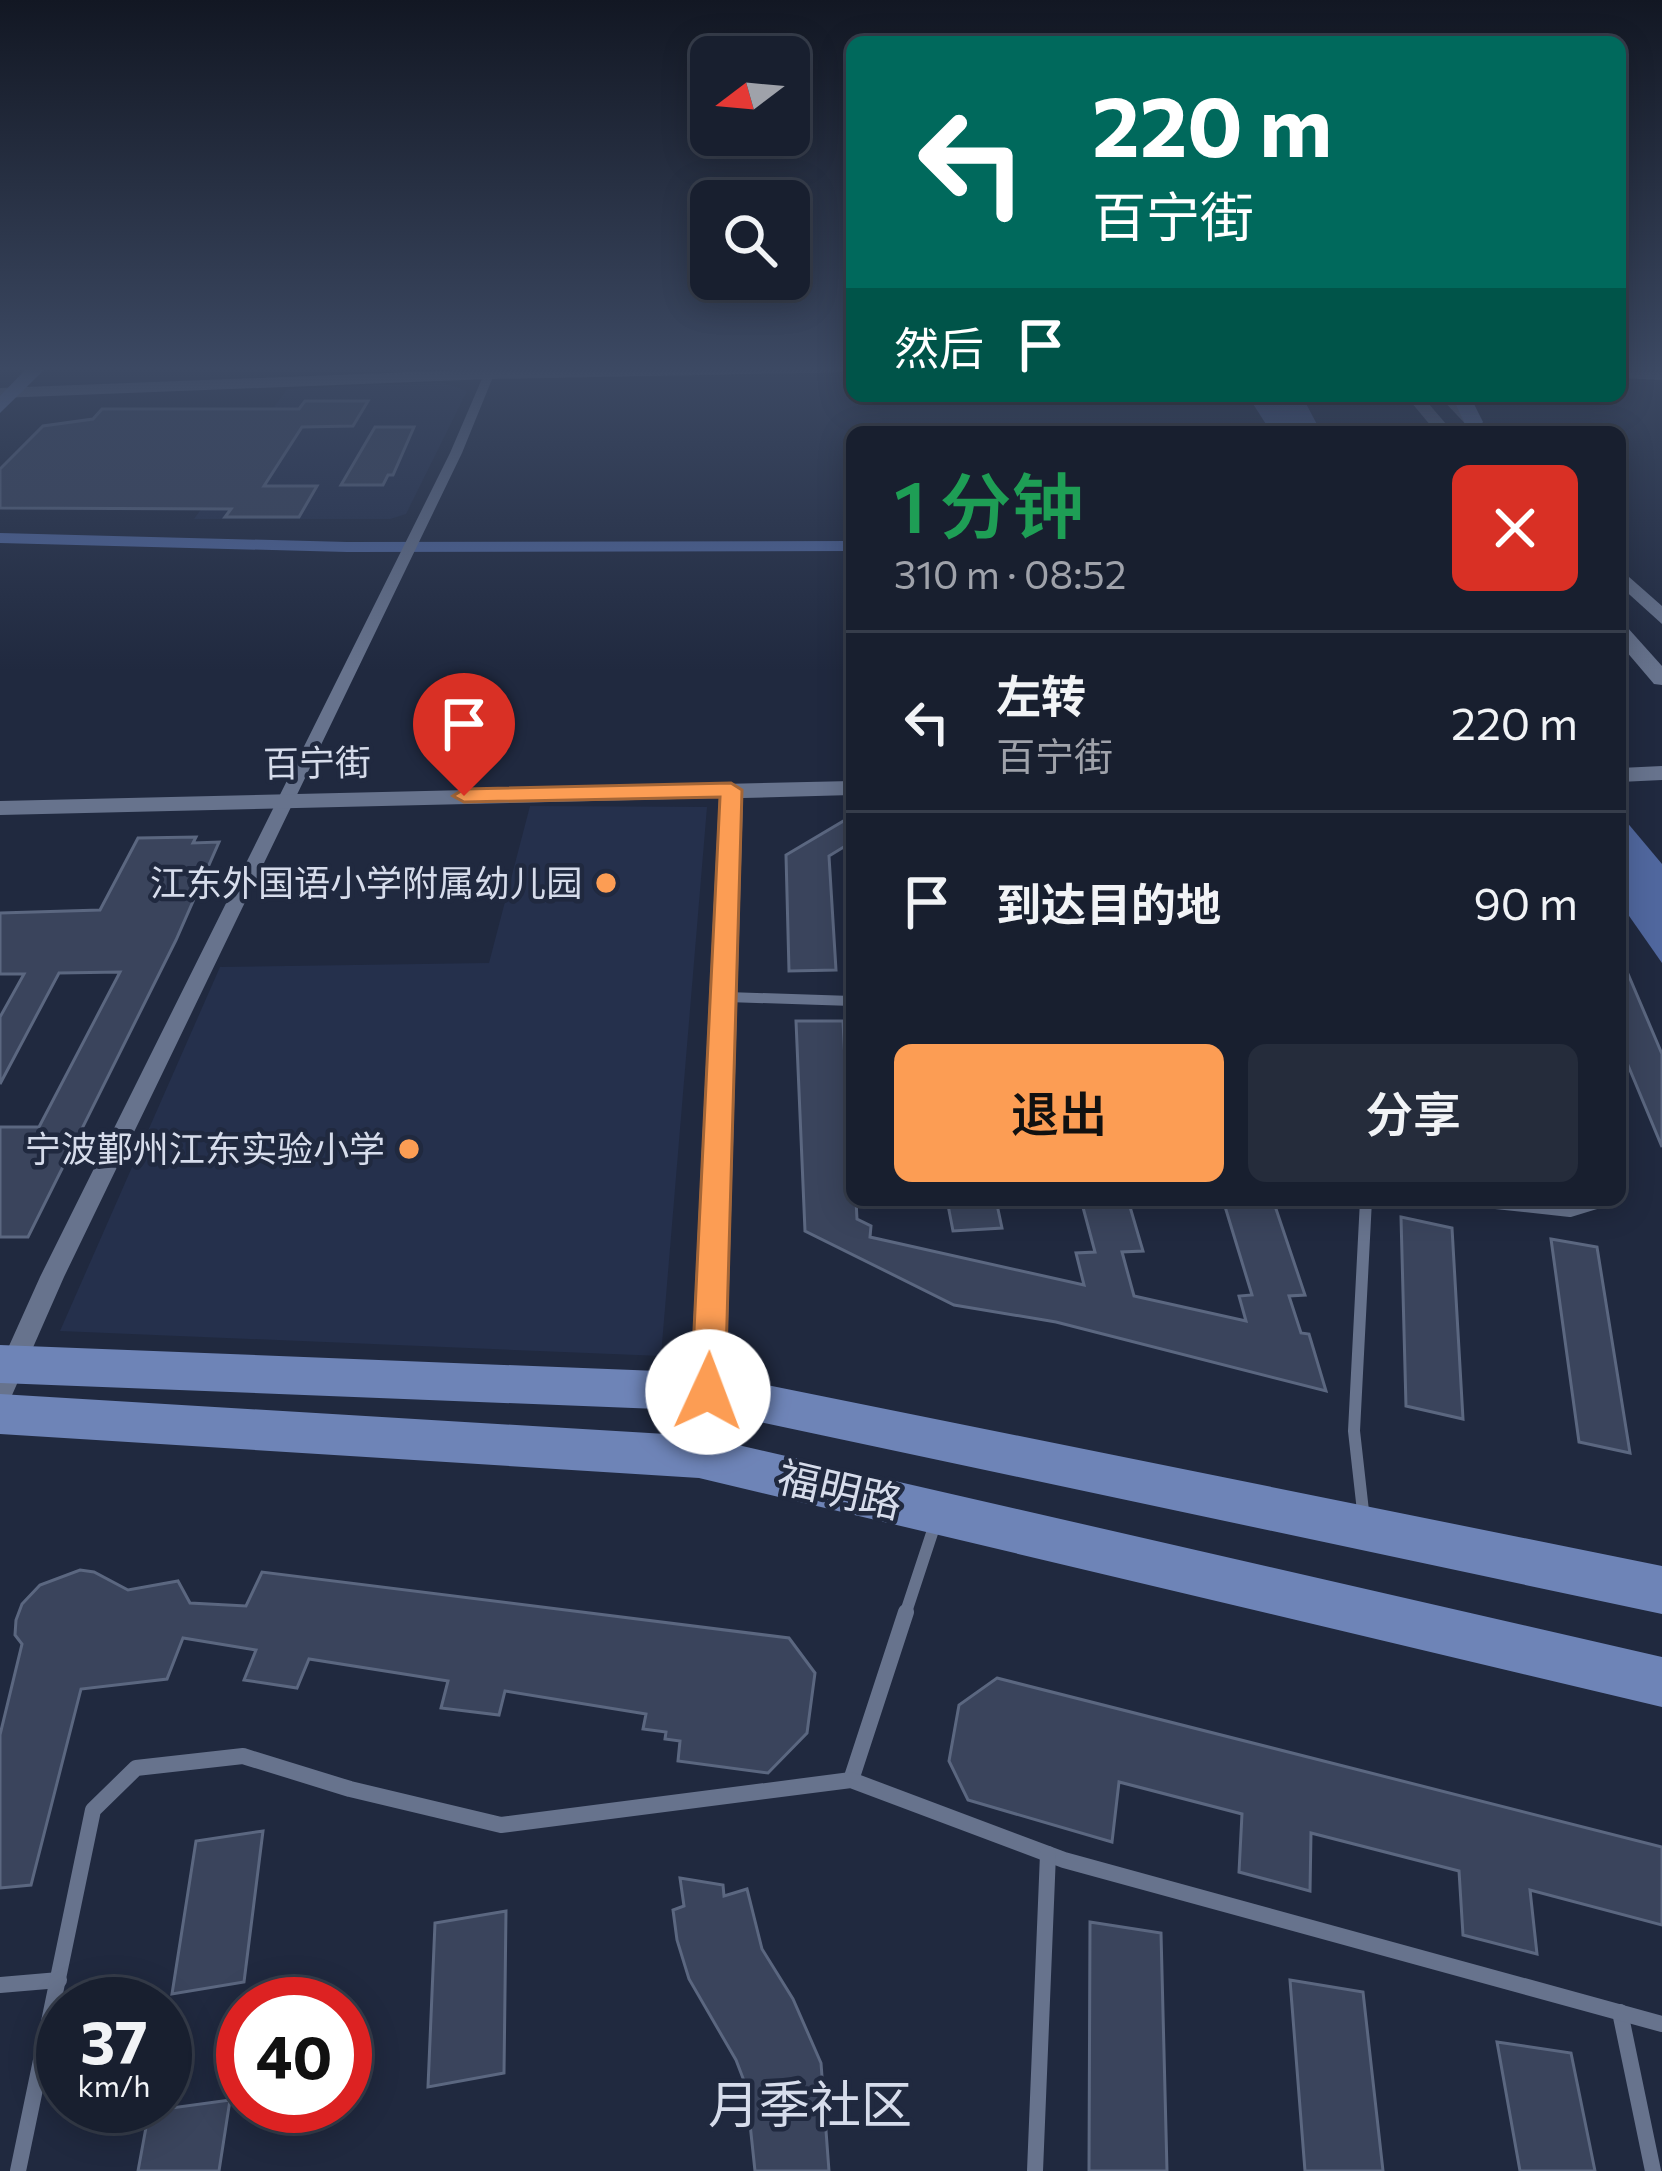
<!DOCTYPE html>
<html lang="zh">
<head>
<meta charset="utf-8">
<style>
  :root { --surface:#181f2f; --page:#252c3b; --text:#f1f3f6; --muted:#9fa2aa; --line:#363d4b; --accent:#fc9d54 }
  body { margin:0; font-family:Commissioner,"Noto Sans SC",sans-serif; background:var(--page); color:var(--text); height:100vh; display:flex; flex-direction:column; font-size:45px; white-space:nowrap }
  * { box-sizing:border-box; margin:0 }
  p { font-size:39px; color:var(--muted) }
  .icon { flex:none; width:66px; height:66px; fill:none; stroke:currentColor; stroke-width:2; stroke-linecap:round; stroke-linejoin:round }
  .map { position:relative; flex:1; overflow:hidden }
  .sheet { position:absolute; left:846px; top:426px; width:780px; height:780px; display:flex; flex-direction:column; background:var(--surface); border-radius:18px; box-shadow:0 6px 30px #0003,0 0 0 3px var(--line) }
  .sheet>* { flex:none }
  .top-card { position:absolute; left:846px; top:36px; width:780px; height:366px; border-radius:18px; box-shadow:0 6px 30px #0003,0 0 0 3px var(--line); background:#00695c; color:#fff; overflow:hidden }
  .needle { width:78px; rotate:254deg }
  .fabs { position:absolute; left:690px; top:36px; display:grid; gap:24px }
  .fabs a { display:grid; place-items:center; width:120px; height:120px; border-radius:18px; background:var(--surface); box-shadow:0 6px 30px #0003,0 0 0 3px var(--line); font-size:60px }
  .speed { position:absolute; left:36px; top:1977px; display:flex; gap:24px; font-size:60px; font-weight:700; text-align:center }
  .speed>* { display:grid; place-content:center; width:156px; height:156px; border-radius:50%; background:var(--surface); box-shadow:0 6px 30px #0003,0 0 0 3px var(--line); line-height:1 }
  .speed small { font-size:30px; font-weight:400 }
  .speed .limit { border:18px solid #d22; background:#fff; color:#111 }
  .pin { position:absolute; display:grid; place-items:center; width:102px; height:102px; color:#fff; margin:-123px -51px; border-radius:50% 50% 50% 0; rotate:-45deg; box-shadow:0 0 12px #0007 }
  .pin .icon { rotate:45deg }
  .me { position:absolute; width:132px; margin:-66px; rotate:2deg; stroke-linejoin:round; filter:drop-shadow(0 0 9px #0008) }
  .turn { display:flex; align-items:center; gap:42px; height:252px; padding:0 48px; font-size:54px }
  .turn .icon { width:156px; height:156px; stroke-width:2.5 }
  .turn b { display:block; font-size:84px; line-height:102px }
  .then { display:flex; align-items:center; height:114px; padding:0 48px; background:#0003; gap:24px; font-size:45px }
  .round { display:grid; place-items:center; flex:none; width:126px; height:126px; border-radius:18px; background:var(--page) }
  .overview { display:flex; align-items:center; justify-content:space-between; height:204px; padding:0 48px }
  h1 { font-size:72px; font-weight:600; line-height:90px; color:#1e9e55 }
  .cta { display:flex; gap:24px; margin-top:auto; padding:24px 48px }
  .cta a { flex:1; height:138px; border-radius:18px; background:var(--accent); color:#111; font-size:48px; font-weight:600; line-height:138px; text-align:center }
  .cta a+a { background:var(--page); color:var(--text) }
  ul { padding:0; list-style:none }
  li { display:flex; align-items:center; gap:36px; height:180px; padding:0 48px; border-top:3px solid var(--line) }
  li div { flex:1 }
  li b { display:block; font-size:45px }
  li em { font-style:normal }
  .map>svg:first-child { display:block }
  .built { fill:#25304c }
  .water { fill:#50679e }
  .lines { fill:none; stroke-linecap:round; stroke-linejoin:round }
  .canal { fill:#50679e; fill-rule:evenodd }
  .building { fill:#3a445c; stroke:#5b6780; stroke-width:3 }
  .lane-far2 { stroke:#67738d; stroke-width:10 }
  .lane-far1 { stroke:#67738d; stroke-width:12 }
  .lane { stroke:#67738d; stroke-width:16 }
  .street { fill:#67738d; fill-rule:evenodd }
  .secondary { fill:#67738d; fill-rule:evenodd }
  .primary { fill:#6e84b7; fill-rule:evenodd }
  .route { fill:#fc9d54; stroke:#a46637; stroke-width:3 }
  .poi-dot { fill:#fc9d54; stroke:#20293f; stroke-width:4.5 }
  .labels { text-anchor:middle; stroke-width:9; stroke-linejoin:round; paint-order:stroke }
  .street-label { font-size:36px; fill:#d6dceb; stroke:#20293f }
  .poi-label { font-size:36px; fill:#d6dceb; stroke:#20293f; text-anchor:end }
  .near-street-label { font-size:42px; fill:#d6dceb; stroke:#20293f }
  .near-quarter-label { font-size:51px; fill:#d6dceb; stroke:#20293f }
</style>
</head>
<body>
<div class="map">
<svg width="1662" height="2171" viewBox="0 0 1662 2171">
  <rect width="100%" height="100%" fill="#20293f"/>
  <g class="built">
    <polygon points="441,382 467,391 406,514 390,519 194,519 287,389"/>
    <polygon points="530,806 707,807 661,1356 60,1331 220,967 489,963"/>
  </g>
  <g class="water">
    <polygon points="1248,396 1302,396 1321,432 1271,432"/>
    <polygon points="1620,814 1662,864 1662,963 1620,903"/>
  </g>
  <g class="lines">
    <polygon class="canal" points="0,533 347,542 852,541 852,551 347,552 0,543"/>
  </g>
  <g class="building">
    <polygon points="305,401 368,401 353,426 302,427 264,486 317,486 299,517 225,517 231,509 0,508 0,469 43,426 93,419 102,409 299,409"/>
    <polygon points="375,427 414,427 393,475 388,475 383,485 341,485"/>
    <polygon points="852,816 852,842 829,856 836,970 789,971 786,855"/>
    <polygon points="196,837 193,843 219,842 176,940 28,1237 0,1237 0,1127 39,1127 120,972 59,973 0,1084 0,1017 24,974 0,974 0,913 100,910 138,838"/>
    <polygon points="1620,955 1662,1054 1662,1147 1620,1046"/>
    <polygon points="796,1021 843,1021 852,1200 856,1200 857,1219 871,1226 870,1237 1084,1285 1076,1253 1095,1252 1081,1200 1128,1200 1143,1251 1122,1252 1134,1296 1246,1321 1239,1296 1252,1295 1223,1200 1273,1200 1305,1295 1289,1296 1301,1333 1309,1334 1326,1391 1056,1322 954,1305 805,1231"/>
    <polygon points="947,1200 996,1200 1002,1228 953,1231"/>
    <polygon points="1401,1217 1452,1228 1463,1419 1406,1406"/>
    <polygon points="1551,1239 1597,1247 1630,1453 1579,1442"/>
    <polygon points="80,1570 94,1572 128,1590 178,1581 190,1603 246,1606 262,1572 789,1638 815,1673 807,1733 768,1773 678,1761 680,1741 665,1739 666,1732 643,1729 646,1714 505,1691 499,1715 441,1708 448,1681 309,1659 297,1688 244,1680 256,1650 183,1638 167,1679 81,1689 31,1885 0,1888 0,1735 22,1644 15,1635 16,1620 22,1604 40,1585"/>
    <polygon points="997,1678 1662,1847 1662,1925 1530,1890 1537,1954 1463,1935 1459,1871 1311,1833 1310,1891 1239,1872 1242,1814 1119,1782 1112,1842 968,1800 949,1761 959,1705"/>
    <polygon points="263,1831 244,1982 172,1994 196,1841"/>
    <polygon points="680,1878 723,1885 724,1896 747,1889 762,1949 793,1999 821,2063 829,2171 755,2171 746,2086 736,2060 689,1979 677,1940 673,1910 684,1906"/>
    <polygon points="506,1911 504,2073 428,2087 435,1923"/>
    <polygon points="1090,1922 1161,1933 1167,2171 1089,2171"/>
    <polygon points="1290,1980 1363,1992 1383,2171 1305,2171"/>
    <polygon points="1497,2042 1571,2053 1595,2171 1520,2171"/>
    <polygon points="230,2100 219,2171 138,2171 149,2111"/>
  </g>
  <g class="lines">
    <polyline class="lane-far2" points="727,997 852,1001"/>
    <g class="lane-far1">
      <polyline points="1467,1200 1570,1211 1606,1200"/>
      <polyline points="1364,1520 1354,1431 1366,1200"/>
      <polyline points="905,1615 936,1521"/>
    </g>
    <g class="lane">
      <polyline points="851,1780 906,1612"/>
      <polyline points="0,1985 59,1980"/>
      <polyline points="1620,2012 1653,2171"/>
      <polyline points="18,2171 93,1810 136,1768 243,1756 350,1789 501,1825 851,1780 1064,1860 1662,2024"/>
      <polyline points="1035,2171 1048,1854"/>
    </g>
    <polygon class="street" points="487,367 497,367 462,453 64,1277 9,1402 0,1405 0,1366 40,1277 450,453"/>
    <g class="secondary">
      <polygon points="852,367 852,372 489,379 0,398 0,388 489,369"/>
      <polygon points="1620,368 1662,370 1662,380 1620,378"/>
      <polygon points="1406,396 1422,396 1453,432 1436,432"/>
      <polygon points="1439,396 1456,396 1490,432 1473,432"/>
      <polygon points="1620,569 1662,606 1662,624 1620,586"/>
      <polygon points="1620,625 1627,627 1662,666 1662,685 1654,684 1620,644"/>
      <polygon points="1662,766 1662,780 1620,782 1620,768"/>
      <polygon points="852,781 852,795 743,798 726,1392 712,1469 699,1474 686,1469 680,1457 690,1392 719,798 0,815 0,801"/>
    </g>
    <g class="primary">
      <polygon points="28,367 47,367 0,413 0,396"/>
      <polygon points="1620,368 1633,369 1636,373 1620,380"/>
      <polygon points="1452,396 1470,396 1483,422 1480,426 1466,426"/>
      <polygon points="0,1345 708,1373 1662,1566 1662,1614 708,1411 0,1383"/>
      <polygon points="0,1394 699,1436 1662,1657 1662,1707 699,1478 0,1434"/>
    </g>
  </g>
  <linearGradient id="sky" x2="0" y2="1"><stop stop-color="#121723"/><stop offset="0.55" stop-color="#3c4963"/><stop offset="1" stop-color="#3c4963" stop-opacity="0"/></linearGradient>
  <rect width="1662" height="671" fill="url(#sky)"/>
  <polygon class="route" points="731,783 742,790 725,1392 720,1402 708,1406 696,1402 691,1392 720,797 464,802 453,796 464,789"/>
  <g class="poi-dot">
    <circle cx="606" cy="883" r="12"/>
    <circle cx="409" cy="1149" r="12"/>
  </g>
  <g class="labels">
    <g class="street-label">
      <text transform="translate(317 763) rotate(-1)" y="13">百宁街</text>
    </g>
    <g class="poi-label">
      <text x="582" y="896">江东外国语小学附属幼儿园</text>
      <text x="385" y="1162">宁波鄞州江东实验小学</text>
    </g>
    <g class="near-street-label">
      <text transform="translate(840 1490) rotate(13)" y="15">福明路</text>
    </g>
    <g class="near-quarter-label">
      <text x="810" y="2123">月季社区</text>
    </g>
  </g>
</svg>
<div class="fabs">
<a><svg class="needle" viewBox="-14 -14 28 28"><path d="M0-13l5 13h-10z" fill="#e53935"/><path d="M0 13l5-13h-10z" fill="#9fa2aa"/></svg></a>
<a><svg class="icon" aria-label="search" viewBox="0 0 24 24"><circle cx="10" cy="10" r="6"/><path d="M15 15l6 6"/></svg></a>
</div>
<div class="speed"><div>37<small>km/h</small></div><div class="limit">40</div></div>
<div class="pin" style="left:464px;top:796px;background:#d93025"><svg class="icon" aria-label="arrive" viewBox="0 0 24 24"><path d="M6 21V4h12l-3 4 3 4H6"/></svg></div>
<svg class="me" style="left:708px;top:1392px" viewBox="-20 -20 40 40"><circle r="19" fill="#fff"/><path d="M0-13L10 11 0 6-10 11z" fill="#fc9d54"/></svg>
<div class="top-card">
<div class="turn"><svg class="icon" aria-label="left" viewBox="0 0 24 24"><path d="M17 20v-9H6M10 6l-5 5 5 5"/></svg><div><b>220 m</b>百宁街</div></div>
<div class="then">然后<svg class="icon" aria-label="arrive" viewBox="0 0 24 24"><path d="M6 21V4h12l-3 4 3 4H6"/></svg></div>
</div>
<section class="sheet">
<div class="overview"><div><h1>1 分钟</h1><p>310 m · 08:52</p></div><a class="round" style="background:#d93025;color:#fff"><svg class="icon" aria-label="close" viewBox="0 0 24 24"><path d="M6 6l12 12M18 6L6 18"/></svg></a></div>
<ul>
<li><svg class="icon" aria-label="left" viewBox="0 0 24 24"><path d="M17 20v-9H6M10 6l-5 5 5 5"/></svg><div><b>左转</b><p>百宁街</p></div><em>220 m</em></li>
<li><svg class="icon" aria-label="arrive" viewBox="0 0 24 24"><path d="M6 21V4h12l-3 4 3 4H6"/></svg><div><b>到达目的地</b></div><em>90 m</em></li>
</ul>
<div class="cta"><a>退出</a><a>分享</a></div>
</section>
</div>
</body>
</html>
